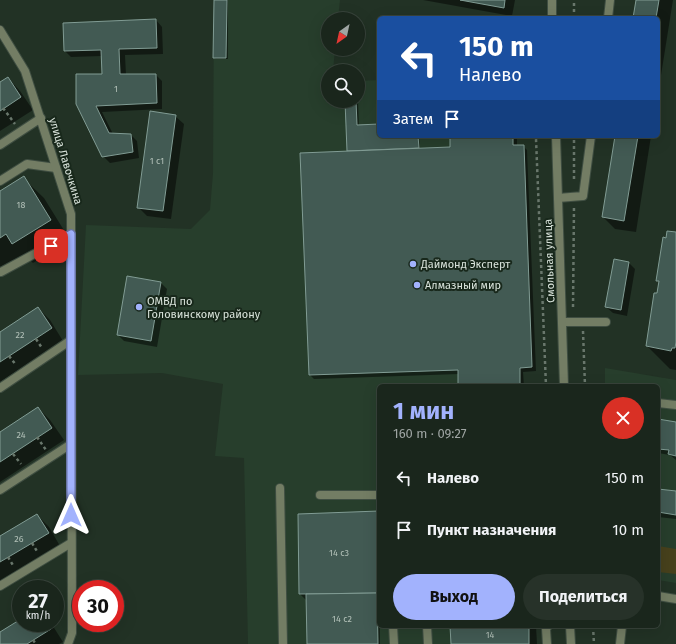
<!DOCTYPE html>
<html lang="ru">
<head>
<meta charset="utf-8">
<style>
  :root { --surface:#1a261c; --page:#273229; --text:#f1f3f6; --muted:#9fa5a3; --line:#38433b; --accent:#a2b2fd }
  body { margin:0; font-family:"Fira Sans",sans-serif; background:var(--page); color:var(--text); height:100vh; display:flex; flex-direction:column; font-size:15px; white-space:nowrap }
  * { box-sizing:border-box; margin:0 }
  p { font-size:13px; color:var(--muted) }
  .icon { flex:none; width:22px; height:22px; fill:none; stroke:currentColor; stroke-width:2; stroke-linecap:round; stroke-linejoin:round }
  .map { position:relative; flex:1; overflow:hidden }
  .side { position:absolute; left:377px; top:384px; width:283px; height:244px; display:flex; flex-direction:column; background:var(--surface); border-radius:6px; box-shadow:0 4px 16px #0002,0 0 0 1px var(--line) }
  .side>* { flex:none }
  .guide { position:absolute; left:377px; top:16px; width:283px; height:122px; border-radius:6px; box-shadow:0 4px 16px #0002,0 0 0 1px var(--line); background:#1a4fa0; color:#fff; overflow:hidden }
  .needle { width:26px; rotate:213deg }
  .buttons { position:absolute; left:321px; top:12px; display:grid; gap:8px }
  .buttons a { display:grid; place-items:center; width:44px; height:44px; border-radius:50%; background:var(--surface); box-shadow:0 4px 16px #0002,0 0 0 1px var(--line); font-size:20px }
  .speed { position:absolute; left:12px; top:580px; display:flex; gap:8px; font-size:20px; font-weight:700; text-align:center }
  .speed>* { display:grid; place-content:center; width:52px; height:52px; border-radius:50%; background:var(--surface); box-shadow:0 4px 16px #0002,0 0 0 1px var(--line); line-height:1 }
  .speed small { font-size:10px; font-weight:400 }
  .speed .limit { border:6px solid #d22; background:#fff; color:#111 }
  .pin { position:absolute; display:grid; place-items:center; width:34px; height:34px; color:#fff; margin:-17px; border-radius:8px; box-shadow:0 2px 6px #0006 }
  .me { position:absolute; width:44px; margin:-22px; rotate:0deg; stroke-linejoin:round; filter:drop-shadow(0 0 3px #0008) }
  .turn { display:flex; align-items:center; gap:14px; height:84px; padding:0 16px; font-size:18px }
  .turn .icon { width:52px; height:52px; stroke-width:2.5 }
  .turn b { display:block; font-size:28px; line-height:34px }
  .then { display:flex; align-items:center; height:38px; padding:0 16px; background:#0003; gap:8px; font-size:15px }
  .round { display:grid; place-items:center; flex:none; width:42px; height:42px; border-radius:21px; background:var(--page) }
  .summary { display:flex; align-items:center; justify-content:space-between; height:68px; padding:0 16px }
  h1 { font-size:24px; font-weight:700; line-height:30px; color:var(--accent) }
  .button { display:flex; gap:8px; margin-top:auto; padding:8px 16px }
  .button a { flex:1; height:46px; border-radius:24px; background:var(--accent); color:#111; font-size:16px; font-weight:700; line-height:46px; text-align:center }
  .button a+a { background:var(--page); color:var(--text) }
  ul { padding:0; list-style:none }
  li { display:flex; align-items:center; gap:12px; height:52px; padding:0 16px }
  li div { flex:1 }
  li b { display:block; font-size:15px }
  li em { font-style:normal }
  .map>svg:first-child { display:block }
  .built { fill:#273e2c }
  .green { fill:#47411c }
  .shadow { fill:#0007 }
  .building { fill:#425a53; stroke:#819c94 }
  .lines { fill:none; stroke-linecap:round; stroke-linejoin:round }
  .service-casing { stroke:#3f4e42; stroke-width:10 }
  .minor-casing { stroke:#3f4e42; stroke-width:10 }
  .tertiary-casing { stroke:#3f4e42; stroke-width:10 }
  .path { stroke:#69776c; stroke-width:2.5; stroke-dasharray:3 3; stroke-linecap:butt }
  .service { stroke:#737d64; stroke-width:8 }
  .minor { stroke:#737d64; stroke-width:8 }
  .tertiary { stroke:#737d64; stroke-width:8 }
  .route-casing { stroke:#6974a4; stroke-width:10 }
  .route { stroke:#a2b2fd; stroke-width:7 }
  .poi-dot { fill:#a2b2fd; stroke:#18281b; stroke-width:1.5 }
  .labels { text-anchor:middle; stroke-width:4; stroke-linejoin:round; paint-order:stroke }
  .number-label { font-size:9px; fill:#b2c0b8 }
  .street-label { font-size:11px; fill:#d8e2da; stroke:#18281b }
  .poi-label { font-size:11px; fill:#d8e2da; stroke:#18281b; text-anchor:start }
</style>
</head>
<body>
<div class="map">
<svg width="676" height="644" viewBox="0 0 676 644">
  <rect width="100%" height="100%" fill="#223225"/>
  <g class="built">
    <polygon points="214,0 340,0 338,19 328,19 328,49 335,49 333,71 328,71 328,101 358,101 358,81 379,80 379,136 513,136 514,145 524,145 532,367 520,368 520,386 379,386 379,626 529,626 529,644 248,644 244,458 215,456 223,384 162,373 78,375 86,225 191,229 210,210 213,173"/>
    <polygon points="605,368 676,380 676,583 658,580 658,386 605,386"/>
  </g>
  <polygon class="green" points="658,546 676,549 676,574 658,572"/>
  <g class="shadow">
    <polygon points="215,0 228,0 228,59 216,59 214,58"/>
    <polygon points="423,0 515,0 512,16"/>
    <polygon points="637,0 673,0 658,94 658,18 634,18"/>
    <polygon points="156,20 162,27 163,54 125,55 126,75 156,75 162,81 162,109 102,112 113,134 131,135 137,141 139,158 110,163 103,156 77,104 103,75 102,56 71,57 65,51"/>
    <polygon points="8,78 20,91 33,110 0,131 0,84"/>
    <polygon points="346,101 358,101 359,126 379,125 379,136 419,136 420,149 451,148 451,136 517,136 517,146 523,146 527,150 536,371 523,372 524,386 459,386 459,374 314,379 310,375 348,152"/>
    <polygon points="175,116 184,124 171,219 147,216 138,207"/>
    <polygon points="616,136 651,136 636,232 615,229 603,217"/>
    <polygon points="23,178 44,198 70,240 33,263 25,255 0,271 0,192"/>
    <polygon points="676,233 676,370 670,369 647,346 658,295 660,283 657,280 666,239"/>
    <polygon points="629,263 635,269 627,316 613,313 606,307"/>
    <polygon points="161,283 167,289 157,347 124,341 118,335"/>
    <polygon points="38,308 50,320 63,341 0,382 0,333"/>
    <polygon points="38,408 50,420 64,440 0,482 0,433"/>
    <polygon points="658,420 676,423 676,460 670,455 658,453"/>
    <polygon points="658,490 676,492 676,519 658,517"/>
    <polygon points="379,512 380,644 308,644 307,601 300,594"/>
    <polygon points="37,515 49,527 60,546 0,581 0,537"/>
    <polygon points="21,620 21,623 51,623 63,642 59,644 0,644 0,633"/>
    <polygon points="451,626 536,626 537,644 452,644"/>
  </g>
  <g class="building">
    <polygon points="214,0 227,0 226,58 213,58"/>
    <polygon points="460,0 505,0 504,8"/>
    <polygon points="636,0 659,0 656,18 633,18"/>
    <polygon points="156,19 157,48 119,49 120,74 156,74 157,103 96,106 109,133 131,134 133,152 102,157 76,104 76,74 102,74 101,50 64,51 63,23"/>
    <polygon points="8,77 21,97 0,111 0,82"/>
    <polygon points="345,101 356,101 357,125 379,124 379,136 418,136 419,148 347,151"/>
    <polygon points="150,111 176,115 163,211 137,208"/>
    <polygon points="450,136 513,136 513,145 524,145 532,367 520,368 520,386 458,386 458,370 309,375 300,153 450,147"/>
    <polygon points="615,136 638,136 624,221 602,217"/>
    <polygon points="24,176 51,220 12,244 6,234 0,238 0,191"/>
    <polygon points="667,231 676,232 676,342 675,348 672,348 671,351 646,346 654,293 657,293 659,281 656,281 663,237 666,238"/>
    <polygon points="614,259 629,262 621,310 605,307"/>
    <polygon points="127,276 161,282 151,341 117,335"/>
    <polygon points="38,307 52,328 0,362 0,332"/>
    <polygon points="38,407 52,428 0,462 0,432"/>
    <polygon points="658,419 676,422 676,456 668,454 669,450 658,449"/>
    <polygon points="658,489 676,491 676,515 658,512"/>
    <polygon points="379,511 379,593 299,594 298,514"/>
    <polygon points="37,514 49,533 0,562 0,536"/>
    <polygon points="377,593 378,644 307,644 306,594"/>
    <polygon points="21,619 21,623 48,623 51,629 27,644 0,644 0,632"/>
    <polygon points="450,626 529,626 529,644 451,644"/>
  </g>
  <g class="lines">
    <defs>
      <g id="service">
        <polyline points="608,18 610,0"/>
        <polyline points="0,145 41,118"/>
        <polyline points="0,181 27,164 56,168"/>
        <polyline points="558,198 583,196 591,136"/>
        <polyline points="1,272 71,234"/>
        <polyline points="562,322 606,322"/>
        <polyline points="0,388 71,340"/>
        <polyline points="658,403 676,405"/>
        <polyline points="280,488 283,644"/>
        <polyline points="0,490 71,444"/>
        <polyline points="320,495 379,495"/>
        <polyline points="0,586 71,543"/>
        <polyline points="658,596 676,599"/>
        <polyline points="393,626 394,644"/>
        <polyline points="427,626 428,644"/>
        <polyline points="547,644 546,629 548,626"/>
        <polyline points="620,644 622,626"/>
      </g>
      <polyline id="minor" points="0,30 25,71 71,214 72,633 68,644"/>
      <g id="tertiary">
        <polyline points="552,0 552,18"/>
        <polyline points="556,136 564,386"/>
        <polyline points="570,626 571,644"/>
      </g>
    </defs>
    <use href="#service" class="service-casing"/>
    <use href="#minor" class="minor-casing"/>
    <use href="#tertiary" class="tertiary-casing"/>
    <g class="path">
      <polyline points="574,18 574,0"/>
      <polyline points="3,108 15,124"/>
      <polyline points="531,136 536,139 546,386"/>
      <polyline points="574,179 574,136"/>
      <polyline points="573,307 574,206"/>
      <polyline points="583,331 585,386"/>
      <polyline points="36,339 42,348"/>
      <polyline points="9,356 16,365"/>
      <polyline points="37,437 46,450"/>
      <polyline points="13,454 21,464"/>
      <polyline points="32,543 38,553"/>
      <polyline points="8,557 14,567"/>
      <polyline points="593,626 594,644"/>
      <polyline points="33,640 36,644"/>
    </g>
    <use href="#service" class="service"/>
    <use href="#minor" class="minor"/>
    <use href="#tertiary" class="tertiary"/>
  </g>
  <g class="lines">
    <defs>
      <polyline id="route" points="51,246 71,234 71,515"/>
    </defs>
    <use href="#route" class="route-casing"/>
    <use href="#route" class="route"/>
  </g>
  <g class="poi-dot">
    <circle cx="413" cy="264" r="4"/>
    <circle cx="417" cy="285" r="4"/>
    <circle cx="139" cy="307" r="4"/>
  </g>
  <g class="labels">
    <g class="number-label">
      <text x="116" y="92">1</text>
      <text x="157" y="164">1 с1</text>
      <text x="21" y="208">18</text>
      <text x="20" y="338">22</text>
      <text x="21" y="438">24</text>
      <text x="19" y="542">26</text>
      <text x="339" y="556">14 с3</text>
      <text x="342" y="622">14 с2</text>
      <text x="490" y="638">14</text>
    </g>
    <g class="street-label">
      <text transform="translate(66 161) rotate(73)" y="4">улица Лавочкина</text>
      <text transform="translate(549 261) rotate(-92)" y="4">Смольная улица</text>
    </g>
    <g class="poi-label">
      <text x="421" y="268">Даймонд Эксперт</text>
      <text x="425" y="289">Алмазный мир</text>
      <text x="147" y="305">ОМВД по<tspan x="147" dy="13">Головинскому району</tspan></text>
    </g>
  </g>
</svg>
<div class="buttons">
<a><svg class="needle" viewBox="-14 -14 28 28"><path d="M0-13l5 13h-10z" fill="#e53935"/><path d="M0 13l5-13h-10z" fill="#9fa5a3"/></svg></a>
<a><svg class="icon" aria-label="search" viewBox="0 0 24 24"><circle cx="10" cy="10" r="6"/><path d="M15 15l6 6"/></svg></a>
</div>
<div class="speed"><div>27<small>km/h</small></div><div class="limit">30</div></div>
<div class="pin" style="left:51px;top:246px;background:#d93025"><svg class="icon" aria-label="arrive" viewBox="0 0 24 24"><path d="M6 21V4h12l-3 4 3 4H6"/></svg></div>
<svg class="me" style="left:71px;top:515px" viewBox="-20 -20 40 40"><path d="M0-17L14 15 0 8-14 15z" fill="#a2b2fd" stroke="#fff" stroke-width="4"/></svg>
<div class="guide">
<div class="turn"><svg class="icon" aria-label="left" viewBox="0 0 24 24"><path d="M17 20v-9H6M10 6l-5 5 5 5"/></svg><div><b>150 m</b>Налево</div></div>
<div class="then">Затем<svg class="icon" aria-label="arrive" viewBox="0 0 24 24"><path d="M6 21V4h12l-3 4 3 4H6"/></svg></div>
</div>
<section class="side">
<div class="summary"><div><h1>1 мин</h1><p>160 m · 09:27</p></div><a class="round" style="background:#d93025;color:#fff"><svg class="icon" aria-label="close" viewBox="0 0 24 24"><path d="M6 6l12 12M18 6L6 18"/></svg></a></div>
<ul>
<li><svg class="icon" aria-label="left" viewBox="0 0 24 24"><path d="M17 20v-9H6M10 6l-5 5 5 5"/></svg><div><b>Налево</b></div><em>150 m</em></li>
<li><svg class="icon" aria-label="arrive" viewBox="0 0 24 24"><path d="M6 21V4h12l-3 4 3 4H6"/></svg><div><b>Пункт назначения</b></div><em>10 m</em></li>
</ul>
<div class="button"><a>Выход</a><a>Поделиться</a></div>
</section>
</div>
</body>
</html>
